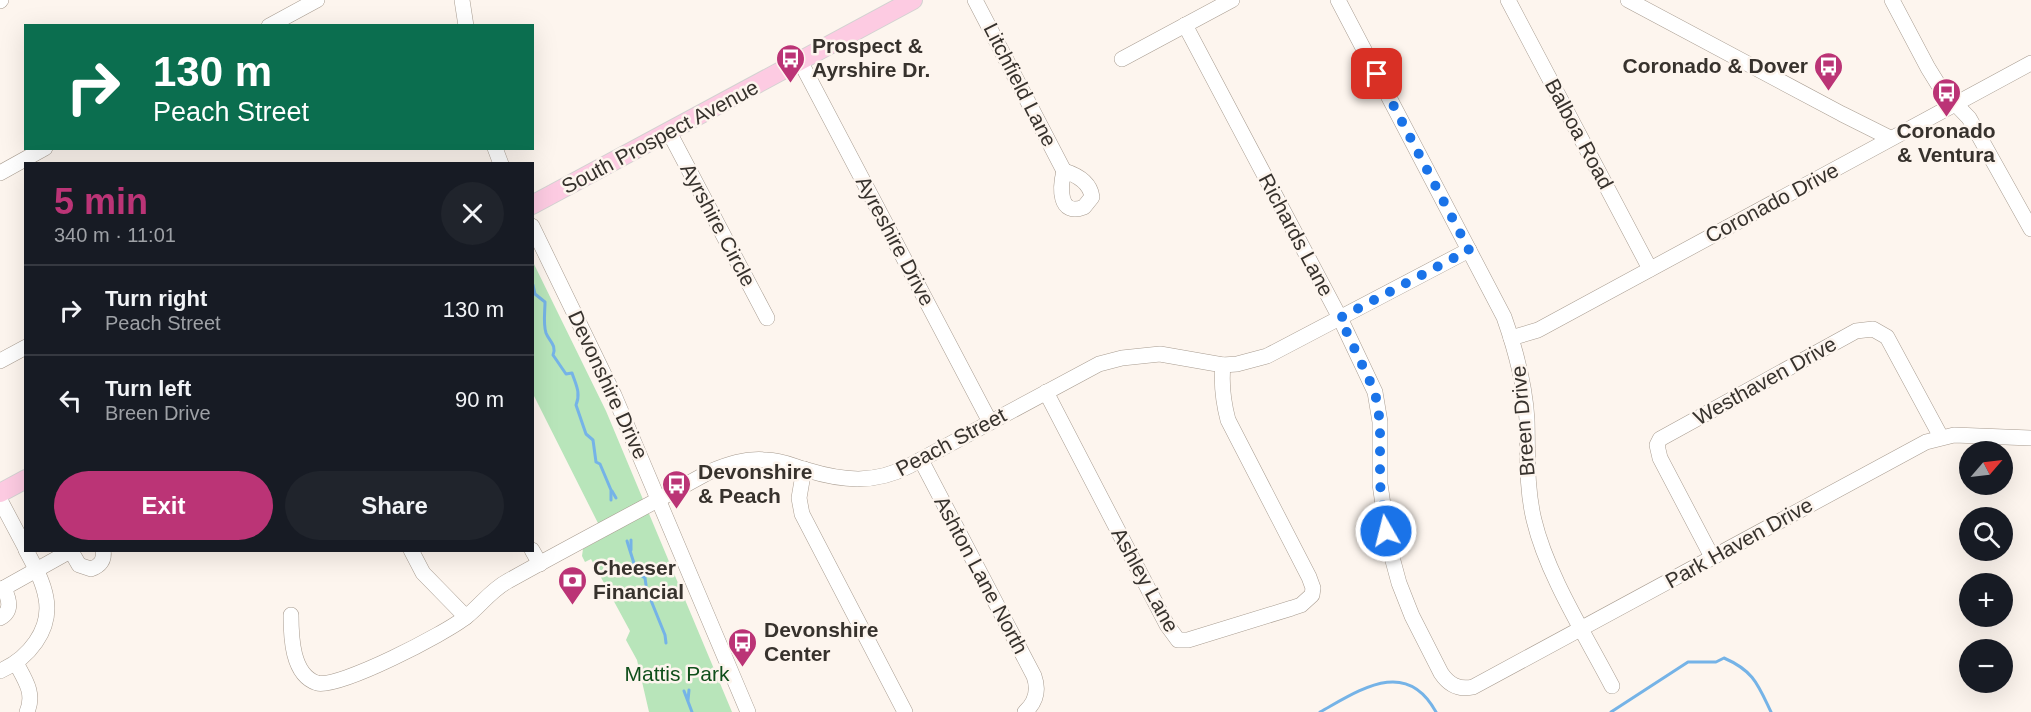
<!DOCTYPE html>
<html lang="en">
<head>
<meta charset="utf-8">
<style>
  :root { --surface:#171b24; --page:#20242c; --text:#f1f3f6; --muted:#9ea1a6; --line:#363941; --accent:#bb3476 }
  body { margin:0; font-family:Helvetica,sans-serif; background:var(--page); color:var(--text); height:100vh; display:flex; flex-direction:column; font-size:22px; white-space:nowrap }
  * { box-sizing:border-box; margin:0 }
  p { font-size:20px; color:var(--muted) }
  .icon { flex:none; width:33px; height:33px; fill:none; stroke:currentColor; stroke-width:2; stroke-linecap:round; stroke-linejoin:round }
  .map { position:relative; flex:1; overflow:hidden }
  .panel { position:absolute; left:24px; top:162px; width:510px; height:390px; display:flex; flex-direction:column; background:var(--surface); border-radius:0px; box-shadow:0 6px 24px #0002 }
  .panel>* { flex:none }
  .top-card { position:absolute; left:24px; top:24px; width:510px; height:126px; border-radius:0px; box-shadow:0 6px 24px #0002; background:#0b6e4f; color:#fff; overflow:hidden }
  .needle { width:39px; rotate:62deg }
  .buttons { position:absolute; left:1959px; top:441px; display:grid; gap:12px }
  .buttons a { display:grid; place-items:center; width:54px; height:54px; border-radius:50%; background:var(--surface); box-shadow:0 6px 24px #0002; font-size:30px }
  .pin { position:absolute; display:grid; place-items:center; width:51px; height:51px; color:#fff; margin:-26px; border-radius:12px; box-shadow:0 3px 9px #0006 }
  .me { position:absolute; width:66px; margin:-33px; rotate:352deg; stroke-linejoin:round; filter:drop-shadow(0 0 4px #0008) }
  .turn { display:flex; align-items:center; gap:21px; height:126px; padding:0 30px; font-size:27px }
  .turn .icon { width:78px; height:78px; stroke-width:2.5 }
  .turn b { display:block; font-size:42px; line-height:51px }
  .round { display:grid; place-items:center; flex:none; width:63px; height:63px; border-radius:32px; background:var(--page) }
  .headline { display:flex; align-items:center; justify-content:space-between; height:102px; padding:0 30px }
  h1 { font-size:36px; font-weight:700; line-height:45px; color:var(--accent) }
  .action { display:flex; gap:12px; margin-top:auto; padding:12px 30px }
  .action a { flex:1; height:69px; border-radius:36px; background:var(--accent); color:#fff; font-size:24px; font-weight:700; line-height:69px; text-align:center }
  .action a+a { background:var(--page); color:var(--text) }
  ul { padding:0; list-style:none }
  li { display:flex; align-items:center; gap:18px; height:90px; padding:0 30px; border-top:2px solid var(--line) }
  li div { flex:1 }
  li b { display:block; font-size:22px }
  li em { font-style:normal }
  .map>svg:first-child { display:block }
  .green { fill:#b8e5ba }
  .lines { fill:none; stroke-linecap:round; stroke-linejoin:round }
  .stream { stroke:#75b3e7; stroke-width:3 }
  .minor-casing { stroke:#a89c90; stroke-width:16 }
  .major-casing { stroke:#d3d2d1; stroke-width:20 }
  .minor { stroke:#fff; stroke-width:15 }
  .major { stroke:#fdcbe2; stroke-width:18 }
  .route { stroke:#1a73e8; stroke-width:10; stroke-dasharray:0 18 }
  .labels { text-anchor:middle; stroke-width:5; stroke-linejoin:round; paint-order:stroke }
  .poi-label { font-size:21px; font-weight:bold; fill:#37322d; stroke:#fdf5ee; text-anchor:start }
  .street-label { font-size:21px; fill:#37322d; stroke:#fdf5ee }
  .park-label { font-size:21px; fill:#104f1b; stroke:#fdf5ee }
</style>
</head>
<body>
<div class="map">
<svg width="2031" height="712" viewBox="0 0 2031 712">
  <rect width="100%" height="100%" fill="#fdf5ee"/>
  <polygon class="green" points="532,260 606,411 732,712 649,712 637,660 626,640 630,631 591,559 585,562 582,556 583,549 605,537 533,394"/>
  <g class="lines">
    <g class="stream">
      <path d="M533,285L535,294L545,302C545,311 543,324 546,333C549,341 557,345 553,355L566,374L572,373C576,385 581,393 576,405L586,434L593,440L596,462L600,464L611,490V500"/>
      <polyline points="612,491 616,498"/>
      <polyline points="627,541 637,573 645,578 646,585 645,595 650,598 665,635 666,643"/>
      <polyline points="631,550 631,540"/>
      <polyline points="684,691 692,712"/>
      <polyline points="688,700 689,690"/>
      <path d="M1320,712C1360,690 1406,657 1436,712"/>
      <path d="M1611,712L1688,662H1716L1724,658C1754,671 1758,685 1771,712"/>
    </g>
    <defs>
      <g id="minor">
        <polyline points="462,0 466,26"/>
        <polyline points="975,0 1064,171"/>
        <path d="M1338,0L1504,317C1516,351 1525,384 1527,420C1528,454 1526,487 1534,520C1547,575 1586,636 1612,686"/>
        <polyline points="1508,0 1650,269"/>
        <polyline points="1628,0 1842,114 1890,138"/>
        <polyline points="1892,0 1928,68 1941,89 1969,118 2031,229"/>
        <polyline points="0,1 1,0"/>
        <path d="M1185,25L1340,318L1375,392L1380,422V484L1389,546L1399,583L1412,616L1441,673C1449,685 1459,690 1473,687L1926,442L1954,435L2031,438"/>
        <polyline points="269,26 317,0"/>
        <polyline points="1122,59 1232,0"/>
        <polyline points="800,61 990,422"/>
        <polyline points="669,132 767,318"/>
        <polyline points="495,148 501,164"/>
        <path d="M1064,171C1077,175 1090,182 1092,197L1084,207C1058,217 1060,187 1064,171Z"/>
        <polyline points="0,173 45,148"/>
        <polyline points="532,226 614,395 748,712"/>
        <polyline points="1511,338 1538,330 2031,63"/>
        <polyline points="0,361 26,347"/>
        <path d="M1046,392L1167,625L1178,640H1188L1292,608L1301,605L1312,595L1313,588L1309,577L1228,420C1223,401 1221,384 1223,365"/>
        <path d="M921,460L1034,676C1039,690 1036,702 1025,712"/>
        <polyline points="804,469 799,498 802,514 905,712"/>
        <polyline points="0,500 26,549"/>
        <polyline points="411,550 423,573 466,617"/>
        <polyline points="532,550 540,564"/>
        <path d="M71,551L79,565L91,569C100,566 105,560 103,550"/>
        <polyline points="1712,557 1660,458 1657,445 1660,439 1856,331 1873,329 1887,337 1941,437"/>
        <polyline points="4,588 72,550"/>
        <path d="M0,590L4,588C9,599 13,611 0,618"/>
        <path d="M291,615C291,637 292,675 317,683C339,689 446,633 466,617C480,606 491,590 508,581C574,544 642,509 709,472C728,464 745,458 767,460C781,460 793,466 807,470C843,481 875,484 909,466L1099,364L1122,358L1160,354L1223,365L1237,364L1267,356L1469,250"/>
        <path d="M16,663C25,680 35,693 27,712"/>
        <path d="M0,671C28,659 52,630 46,598C43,581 34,565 26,550"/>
      </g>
      <g id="major">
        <polyline points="532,205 913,0"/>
        <polyline points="0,493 26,479"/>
      </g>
    </defs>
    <use href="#minor" class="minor-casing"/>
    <use href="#major" class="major-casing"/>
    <use href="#minor" class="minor"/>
    <use href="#major" class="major"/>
  </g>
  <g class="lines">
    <polyline class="route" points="1377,74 1469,250 1340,318 1375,392 1380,422 1380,484 1386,531"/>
  </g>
  <defs>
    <symbol id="bus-pin" viewBox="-11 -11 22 30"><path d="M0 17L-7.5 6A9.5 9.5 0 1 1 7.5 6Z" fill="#bb3476" stroke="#fdf5ee"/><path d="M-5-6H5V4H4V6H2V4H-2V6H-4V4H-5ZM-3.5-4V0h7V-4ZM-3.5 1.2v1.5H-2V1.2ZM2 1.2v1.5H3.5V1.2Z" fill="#fff"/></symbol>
    <symbol id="bank-pin" viewBox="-11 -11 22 30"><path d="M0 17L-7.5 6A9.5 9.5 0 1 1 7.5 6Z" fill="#bb3476" stroke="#fdf5ee"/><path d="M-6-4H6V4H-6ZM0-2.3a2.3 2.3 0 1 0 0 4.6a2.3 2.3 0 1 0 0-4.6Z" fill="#fff"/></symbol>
  </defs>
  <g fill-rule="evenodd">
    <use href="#bus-pin" x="774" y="42" width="33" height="45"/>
    <use href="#bus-pin" x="1812" y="50" width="33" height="45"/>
    <use href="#bus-pin" x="1930" y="76" width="33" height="45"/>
    <use href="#bus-pin" x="660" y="468" width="33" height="45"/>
    <use href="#bank-pin" x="556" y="564" width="33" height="45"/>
    <use href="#bus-pin" x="726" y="626" width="33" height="45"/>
  </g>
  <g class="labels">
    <g class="poi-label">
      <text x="812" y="53">Prospect &amp;<tspan x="812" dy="24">Ayrshire Dr.</tspan></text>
      <text x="1808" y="73" text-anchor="end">Coronado &amp; Dover</text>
      <text x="1946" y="138" text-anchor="middle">Coronado<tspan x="1946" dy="24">&amp; Ventura</tspan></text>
      <text x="698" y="479">Devonshire<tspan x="698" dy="24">&amp; Peach</tspan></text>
      <text x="593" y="575">Cheeser<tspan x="593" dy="24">Financial</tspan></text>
      <text x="764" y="637">Devonshire<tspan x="764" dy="24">Center</tspan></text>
    </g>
    <g class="street-label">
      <text transform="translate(1020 85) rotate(63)" y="7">Litchfield Lane</text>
      <text transform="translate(1579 134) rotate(62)" y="7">Balboa Road</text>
      <text transform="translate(660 137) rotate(-28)" y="7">South Prospect Avenue</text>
      <text transform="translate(1772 203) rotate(-28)" y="7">Coronado Drive</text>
      <text transform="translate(718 225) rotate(62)" y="7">Ayrshire Circle</text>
      <text transform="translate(1296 235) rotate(62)" y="7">Richards Lane</text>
      <text transform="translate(895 241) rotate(62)" y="7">Ayreshire Drive</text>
      <text transform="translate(1765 381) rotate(-29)" y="7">Westhaven Drive</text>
      <text transform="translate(608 385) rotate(65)" y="7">Devonshire Drive</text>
      <text transform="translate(1523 421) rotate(-95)" y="7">Breen Drive</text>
      <text transform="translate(951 442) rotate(-28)" y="7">Peach Street</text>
      <text transform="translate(1739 543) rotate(-29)" y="7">Park Haven Drive</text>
      <text transform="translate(981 575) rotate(62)" y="7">Ashton Lane North</text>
      <text transform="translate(1145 580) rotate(61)" y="7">Ashley Lane</text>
    </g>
    <g class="park-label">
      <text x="677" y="681">Mattis Park</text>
    </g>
  </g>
</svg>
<div class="buttons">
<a><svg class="needle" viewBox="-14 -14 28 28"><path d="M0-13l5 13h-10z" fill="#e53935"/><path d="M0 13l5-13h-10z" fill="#9ea1a6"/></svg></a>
<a><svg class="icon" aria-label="search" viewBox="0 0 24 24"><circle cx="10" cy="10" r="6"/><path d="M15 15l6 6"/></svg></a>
<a>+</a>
<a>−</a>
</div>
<div class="pin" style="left:1377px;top:74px;background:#d93025"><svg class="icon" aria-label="arrive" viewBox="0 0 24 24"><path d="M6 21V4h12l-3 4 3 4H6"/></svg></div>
<svg class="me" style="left:1386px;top:531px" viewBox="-20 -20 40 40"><circle r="17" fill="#1a73e8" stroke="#fff" stroke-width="3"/><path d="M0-11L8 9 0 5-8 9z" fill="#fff"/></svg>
<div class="top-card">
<div class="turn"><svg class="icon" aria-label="right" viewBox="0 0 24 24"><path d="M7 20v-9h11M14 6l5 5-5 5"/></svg><div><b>130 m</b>Peach Street</div></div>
</div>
<section class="panel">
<div class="headline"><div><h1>5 min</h1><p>340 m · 11:01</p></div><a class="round"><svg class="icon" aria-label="close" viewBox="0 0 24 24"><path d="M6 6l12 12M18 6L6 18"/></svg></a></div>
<ul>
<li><svg class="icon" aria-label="right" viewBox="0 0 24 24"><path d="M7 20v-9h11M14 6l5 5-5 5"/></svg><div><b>Turn right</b><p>Peach Street</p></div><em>130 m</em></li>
<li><svg class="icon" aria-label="left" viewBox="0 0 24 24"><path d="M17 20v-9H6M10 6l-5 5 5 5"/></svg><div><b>Turn left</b><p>Breen Drive</p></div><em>90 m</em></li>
</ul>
<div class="action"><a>Exit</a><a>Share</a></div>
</section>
</div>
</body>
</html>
